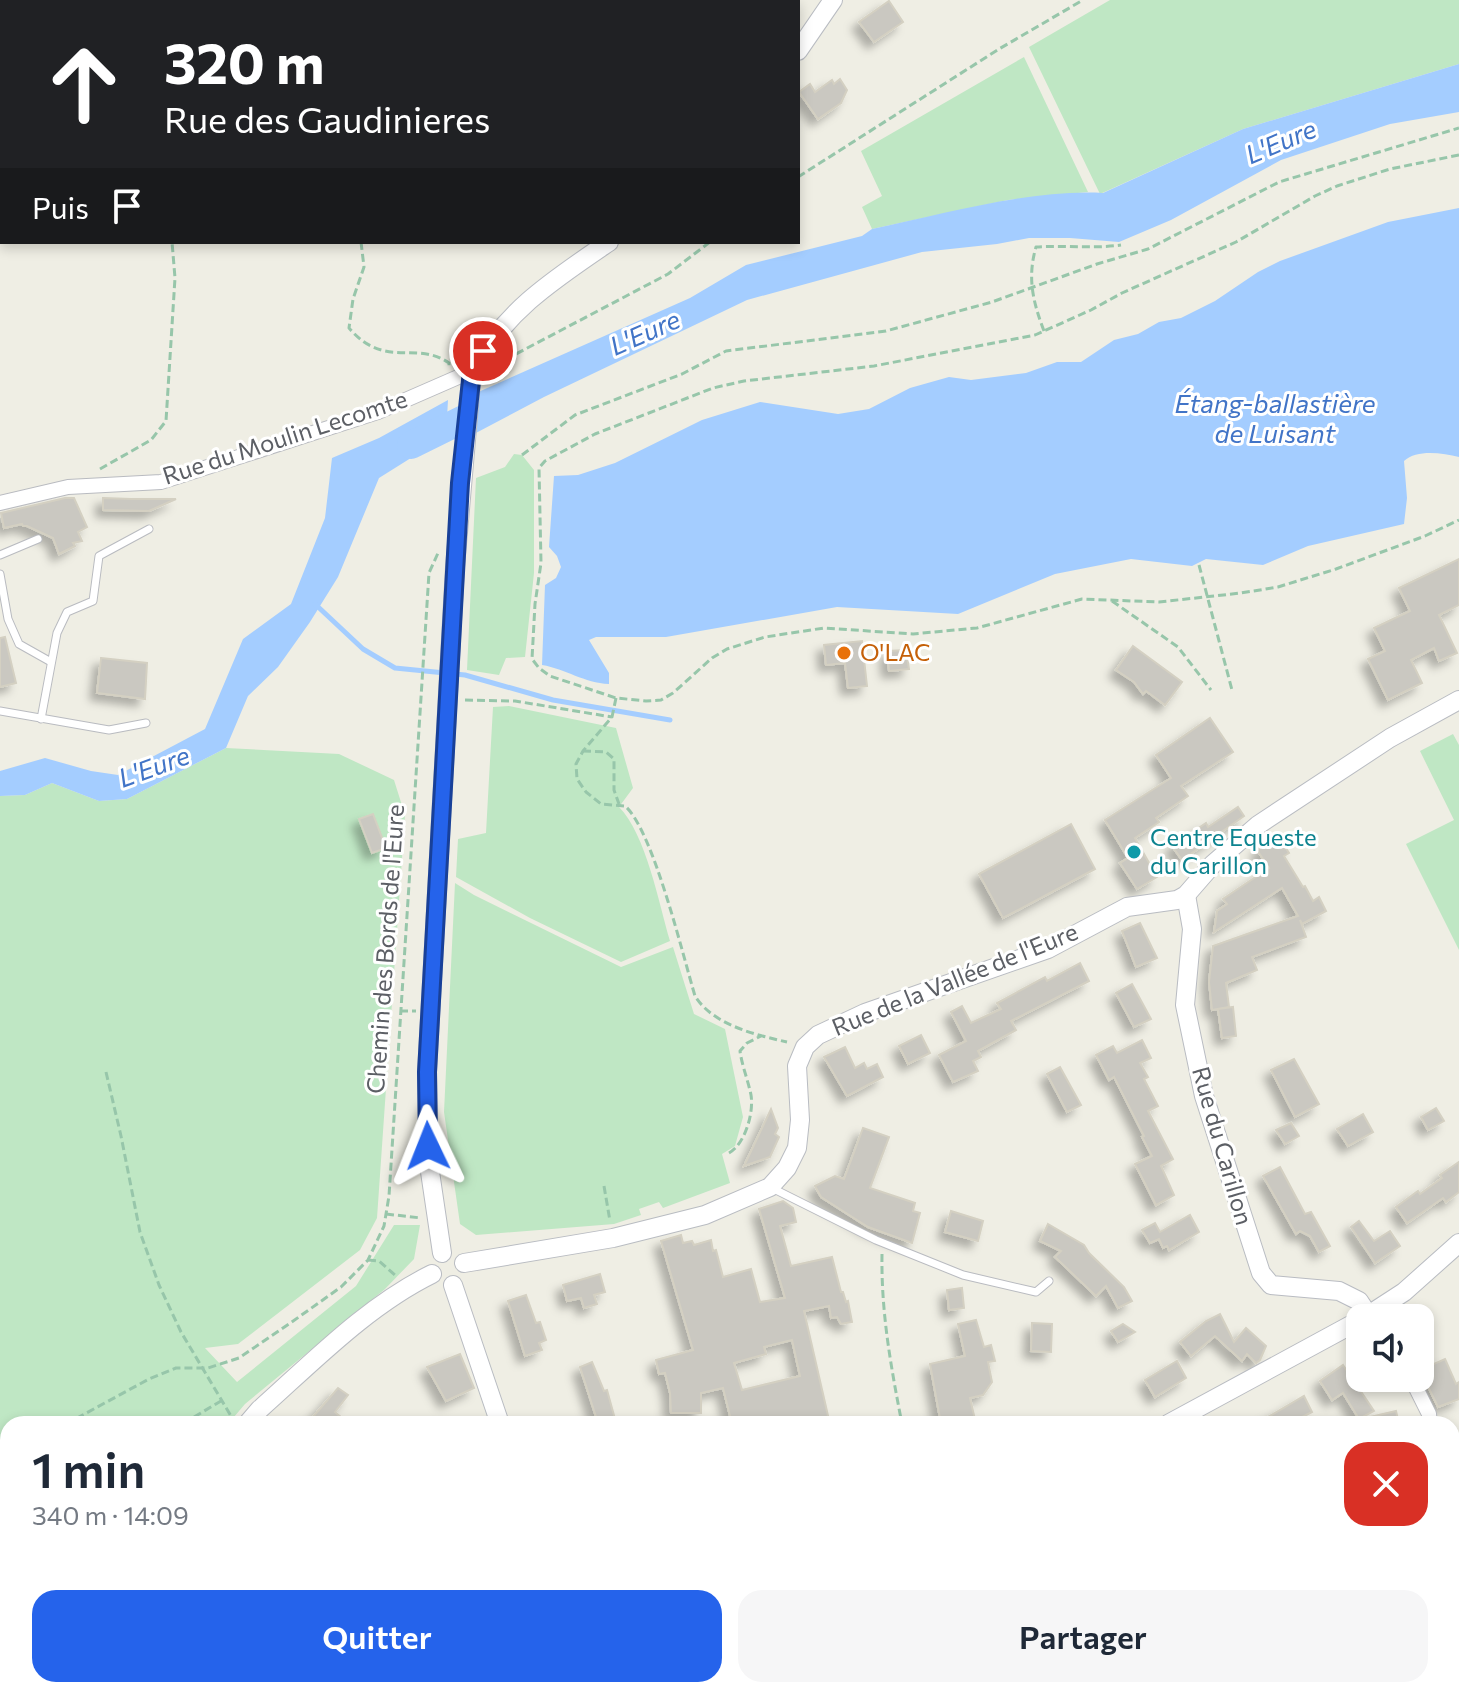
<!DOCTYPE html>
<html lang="fr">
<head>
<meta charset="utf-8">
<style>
  :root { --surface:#fff; --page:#f6f6f7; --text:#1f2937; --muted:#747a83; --accent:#2563eb }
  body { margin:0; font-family:Commissioner,sans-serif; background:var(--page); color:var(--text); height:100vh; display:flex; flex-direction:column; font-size:30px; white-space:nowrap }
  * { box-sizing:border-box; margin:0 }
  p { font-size:26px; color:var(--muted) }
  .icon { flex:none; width:44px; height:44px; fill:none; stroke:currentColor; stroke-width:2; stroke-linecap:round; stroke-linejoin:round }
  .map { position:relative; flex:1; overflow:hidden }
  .side { position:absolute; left:0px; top:1416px; width:1460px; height:282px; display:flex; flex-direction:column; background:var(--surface); border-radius:24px 24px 0 0; box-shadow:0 4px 12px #0003 }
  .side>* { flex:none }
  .banner { position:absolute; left:0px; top:0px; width:800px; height:244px; box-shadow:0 4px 12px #0003; background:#202124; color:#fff; overflow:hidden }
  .controls { position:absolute; left:1346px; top:1304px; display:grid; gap:16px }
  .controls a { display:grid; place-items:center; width:88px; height:88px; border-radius:16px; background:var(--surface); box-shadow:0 4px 12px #0003; font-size:40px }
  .pin { position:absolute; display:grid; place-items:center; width:68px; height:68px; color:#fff; margin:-34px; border:4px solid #fff; border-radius:50%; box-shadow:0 2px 8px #0007 }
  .me { position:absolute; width:88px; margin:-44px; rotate:358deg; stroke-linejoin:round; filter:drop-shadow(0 0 6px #0008) }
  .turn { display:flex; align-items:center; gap:28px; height:168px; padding:0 32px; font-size:36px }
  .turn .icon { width:104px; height:104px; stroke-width:2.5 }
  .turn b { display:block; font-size:56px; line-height:68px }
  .then { display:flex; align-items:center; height:76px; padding:0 32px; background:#0003; gap:16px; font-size:30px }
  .round { display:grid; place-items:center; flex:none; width:84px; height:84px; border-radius:24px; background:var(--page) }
  .head { display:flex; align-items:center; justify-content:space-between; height:136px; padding:0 32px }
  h1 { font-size:48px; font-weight:600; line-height:60px }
  .action { display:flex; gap:16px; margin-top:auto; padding:16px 32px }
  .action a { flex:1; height:92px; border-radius:24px; background:var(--accent); color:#fff; font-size:32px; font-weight:600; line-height:92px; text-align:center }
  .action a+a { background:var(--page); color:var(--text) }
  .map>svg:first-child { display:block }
  .green { fill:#bfe7c4 }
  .water { fill:#a4cdff }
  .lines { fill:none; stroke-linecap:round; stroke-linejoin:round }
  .stream { stroke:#a4cdff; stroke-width:5 }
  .river { stroke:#a4cdff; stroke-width:28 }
  .building { fill:#cac8c1; stroke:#d4d0c2; stroke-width:2; fill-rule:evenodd; filter:url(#shadow) }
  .lane-casing { stroke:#b9bbc0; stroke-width:9 }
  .street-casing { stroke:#b9bbc0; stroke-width:16 }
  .secondary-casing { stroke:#b9bcc2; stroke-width:20 }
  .path { stroke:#97c6aa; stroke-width:3; stroke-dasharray:8 4; stroke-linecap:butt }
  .lane { stroke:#fff; stroke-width:7 }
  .street { stroke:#fff; stroke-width:14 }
  .secondary { stroke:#fff; stroke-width:18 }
  .route-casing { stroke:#184099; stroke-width:20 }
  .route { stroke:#2563eb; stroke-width:14 }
  .food-dot { fill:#e8710a; stroke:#fff; stroke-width:3 }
  .culture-dot { fill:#0f9aa8; stroke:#fff; stroke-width:3 }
  .labels { text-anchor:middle; stroke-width:6; stroke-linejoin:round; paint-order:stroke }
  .street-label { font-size:24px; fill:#5c5f65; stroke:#fff }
  .food-label { font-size:24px; fill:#c56008; stroke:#fff; text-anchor:start }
  .culture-label { font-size:24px; fill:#0d838f; stroke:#fff; text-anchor:start }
  .water-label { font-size:26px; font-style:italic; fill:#4174c7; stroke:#fff }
</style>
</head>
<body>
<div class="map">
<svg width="1459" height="1697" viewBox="0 0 1459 1697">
  <defs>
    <filter id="shadow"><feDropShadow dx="-7" dy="7" stdDeviation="4" flood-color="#0004"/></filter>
  </defs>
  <rect width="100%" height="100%" fill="#efeee4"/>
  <g class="green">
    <polygon points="1110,0 1459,0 1459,64 1243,129 1100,194 1029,47"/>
    <polygon points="1024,57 1088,192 1008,200 872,229 862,207 882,196 861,151"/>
    <polygon points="514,454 522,455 534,470 534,573 525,657 506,658 499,675 467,670 476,478 505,467"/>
    <path d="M509,706L616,728L633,788L619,807C646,834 659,904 670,941L621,962L530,918L456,877L458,839L486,833L493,707Z"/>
    <polygon points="1453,734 1459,745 1459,950 1406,844 1454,820 1420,751"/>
    <polygon points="226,748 339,754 394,780 405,815 377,1218 360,1250 238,1344 205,1348 237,1382 356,1286 394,1225 420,1225 414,1259 385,1289 245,1404 228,1424 8,1424 8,1624 0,1626 0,796 25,795 52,783 99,801 127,799"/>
    <polygon points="455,883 474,895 621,967 673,947 694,1014 725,1029 743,1117 735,1146 722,1154 730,1183 663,1208 659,1202 639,1209 641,1215 614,1224 476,1235 460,1224 444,1112"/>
    <polygon points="0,1641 8,1641 8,1690 101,1690 102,1697 0,1697"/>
    <polygon points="199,1690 457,1690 458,1697 199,1697"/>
  </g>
  <g class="water">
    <path d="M1459,64V112L1390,124L1281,160L1171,220L1119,242L1070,238H1029L997,244L922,252L747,300L544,397L474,434L476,393L690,298L746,265L862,236L872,229C944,214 1030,189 1103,193L1243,129Z"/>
    <path d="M1459,208V457C1442,453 1417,449 1404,461L1407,498L1404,524L1308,546L1263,565L1206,559L1192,566L1131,559L1055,574L958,614L837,607L666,637H596L589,640L609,673V684C584,683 566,669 542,665L545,585L556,578L561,567L557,556L549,547L554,476L578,475L615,463L702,420L760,402L838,414L869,409L910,388L949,377L971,380L1026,373L1057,362H1081L1114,340L1138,334L1159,322L1181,318L1215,301L1258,272L1280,261L1388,222Z"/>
    <polygon points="448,400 446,436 379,478 338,577 310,622 278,667 248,696 226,748 127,799 99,801 52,783 25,795 0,796 0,771 45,758 91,771 118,775 205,729 243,639 291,604 325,518 332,458 379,438"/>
  </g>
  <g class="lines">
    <polyline class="stream" points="315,604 363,649 395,668 465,675 553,700 670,720"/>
    <polyline class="river" points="411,445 492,405"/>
  </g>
  <g class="building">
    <polygon points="889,1 903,22 874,42 859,22"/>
    <polygon points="840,79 847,90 841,103 818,119 799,92 810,84 815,92 832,80 834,84"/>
    <polygon points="65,498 74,498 87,527 78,532 82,541 73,543 75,546 59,554 53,538 27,526 23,526 22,524 4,528 1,513"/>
    <polygon points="103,498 132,499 176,499 149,511 103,510"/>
    <polygon points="1459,559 1459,605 1439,615 1457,653 1439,661 1434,648 1411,660 1422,683 1388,700 1368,659 1385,651 1374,628 1410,611 1399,588"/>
    <polygon points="5,637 16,683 0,687 0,638"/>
    <polygon points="862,641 867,686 848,688 845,663 826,665 824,645"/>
    <polygon points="1133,646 1182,682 1165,705 1146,691 1143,694 1134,682 1116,670"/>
    <polygon points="906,650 909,669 889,671 887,651"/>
    <polygon points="101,658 147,663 145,699 97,693"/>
    <polygon points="1210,718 1233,752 1181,786 1188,796 1156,818 1159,822 1135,838 1157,877 1137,889 1120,863 1128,858 1105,820 1171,778 1156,755"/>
    <polygon points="1238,807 1244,816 1182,860 1172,846 1206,823 1208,827"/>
    <polygon points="373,814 386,848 372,853 359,819"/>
    <polygon points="1071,824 1095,869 1003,918 979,874"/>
    <polygon points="1278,836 1289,853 1284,856 1303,887 1305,886 1313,901 1319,897 1326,911 1302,924 1300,920 1306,937 1252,957 1257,970 1226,983 1229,1007 1212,1010 1209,982 1213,946 1298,916 1282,888 1214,932 1217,911 1227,904 1223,899 1269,868 1257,850"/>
    <polygon points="1140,923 1157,958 1136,967 1122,931"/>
    <polygon points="1080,963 1089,981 1011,1021 1016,1030 978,1051 981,1057 973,1061 978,1071 953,1082 939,1055 966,1041 951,1012 962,1006 971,1023 1001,1009 997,1003 1045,977 1047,981"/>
    <polygon points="1132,984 1151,1019 1134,1027 1116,993"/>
    <polygon points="1233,1007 1236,1036 1222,1038 1218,1009"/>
    <polygon points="921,1035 930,1053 908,1064 899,1046"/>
    <polygon points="1142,1040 1151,1058 1140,1063 1148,1077 1144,1079 1158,1106 1148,1111 1173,1159 1161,1166 1174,1195 1156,1205 1135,1164 1152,1156 1142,1137 1144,1136 1114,1077 1109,1080 1096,1055 1113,1046 1117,1053"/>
    <polygon points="845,1047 855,1068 864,1063 867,1069 877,1064 883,1077 847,1096 824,1057"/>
    <polygon points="1294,1059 1319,1104 1295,1117 1271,1070"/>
    <polygon points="1060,1067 1081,1105 1067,1112 1047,1074"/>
    <polygon points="1436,1108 1444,1121 1428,1130 1421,1117"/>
    <polygon points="771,1109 778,1128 775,1134 779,1137 770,1157 744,1166"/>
    <polygon points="1363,1114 1373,1132 1348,1146 1337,1129"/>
    <polygon points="1291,1123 1299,1136 1285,1144 1276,1130"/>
    <polygon points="863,1128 889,1137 870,1188 915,1203 913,1211 920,1213 912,1243 868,1227 821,1197 815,1186 835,1176 844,1179"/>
    <polygon points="1459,1162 1459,1192 1446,1202 1443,1198 1407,1223 1396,1207 1418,1191 1420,1194 1442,1178 1440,1175"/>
    <polygon points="1280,1167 1305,1214 1311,1212 1330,1246 1319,1252 1310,1236 1300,1231 1296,1234 1263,1176"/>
    <path d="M783,1201L793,1208L796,1222L780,1226L791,1266L832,1257L841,1292H843L846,1302L848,1301L852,1322L841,1324L837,1317L831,1318L829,1306L804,1311L829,1420L811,1424H732L723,1388L701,1393V1413H671L670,1393L665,1373L659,1374L656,1360L693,1350L661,1241L681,1235L683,1243L692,1241L694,1245L711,1240L713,1251L716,1250L723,1277L751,1269L760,1302L785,1298L759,1209ZM792,1340L800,1376L742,1390L734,1363L766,1354L764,1347Z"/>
    <polygon points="951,1211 983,1221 978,1241 945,1232"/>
    <polygon points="1190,1215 1199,1232 1169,1250 1167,1246 1163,1248 1159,1239 1150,1243 1142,1230 1155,1223 1160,1232"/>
    <polygon points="1359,1221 1374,1241 1390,1231 1400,1246 1375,1263 1351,1227"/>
    <polygon points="1048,1224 1084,1245 1089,1253 1124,1287 1132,1301 1118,1308 1106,1286 1096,1296 1055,1257 1061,1251 1040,1241"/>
    <polygon points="600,1274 605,1292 594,1295 597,1304 584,1308 581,1298 567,1301 563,1285"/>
    <polygon points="962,1288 964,1308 949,1310 947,1290"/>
    <polygon points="526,1295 536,1323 540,1322 546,1340 539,1343 542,1350 525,1356 508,1301"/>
    <polygon points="1220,1314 1234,1342 1246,1328 1266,1346 1260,1360 1256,1363 1247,1354 1242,1361 1215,1336 1191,1356 1180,1342 1206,1321"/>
    <polygon points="976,1320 984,1347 991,1345 995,1361 988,1362 992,1382 983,1395 970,1398 976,1424 941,1424 930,1364 965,1356 958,1324"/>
    <polygon points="1032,1323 1052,1324 1051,1352 1031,1351"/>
    <polygon points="1123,1324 1135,1332 1118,1342 1111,1331"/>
    <polygon points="460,1354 474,1388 446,1401 427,1367"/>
    <polygon points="1445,1359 1456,1384 1459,1382 1459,1399 1438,1407 1420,1370"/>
    <polygon points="1177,1361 1186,1378 1155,1397 1145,1380"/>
    <polygon points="592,1362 604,1391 607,1390 615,1419 598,1423 580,1367"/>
    <polygon points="1343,1365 1374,1411 1359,1419 1343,1393 1332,1400 1320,1381"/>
    <polygon points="338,1388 348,1395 335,1412 349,1424 319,1424 311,1419"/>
    <polygon points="1304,1396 1312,1412 1289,1424 1256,1424"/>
    <polygon points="1396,1411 1399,1424 1361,1424 1361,1419"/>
  </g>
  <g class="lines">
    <defs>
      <g id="lane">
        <polyline points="0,555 38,539"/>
        <polyline points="0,574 8,619 19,644 51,662"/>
        <polyline points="0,711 109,730 146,723"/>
        <polyline points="41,719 57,633 67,612 93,601 99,556 149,529"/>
        <polyline points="772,1188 876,1240 963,1275 1036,1292 1049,1281"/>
      </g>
      <g id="street">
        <polyline points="0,503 68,487 161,482 378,412 472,371"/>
        <polyline points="1411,1378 1429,1414 1430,1424"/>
        <polyline points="1452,1616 1459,1627"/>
        <polyline points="922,1690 925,1697"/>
        <polyline points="1241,1697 1252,1697"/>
      </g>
      <g id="secondary">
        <polyline points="798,51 833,0"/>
        <polyline points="1186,895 1192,929 1185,1005 1204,1096 1261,1273 1271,1285 1339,1291 1359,1301 1369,1316"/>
        <path d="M442,1253L429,1165L427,1072L455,567L472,371C505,311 553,280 609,242"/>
        <polyline points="464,1263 613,1238 705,1215 770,1187 787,1168 797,1148 800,1120 797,1066 805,1047 818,1035 865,1013 1048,949 1127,907 1177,900 1186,895 1213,864 1258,825 1390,738 1459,700"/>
        <polyline points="453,1285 500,1424"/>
        <polyline points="1364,1318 1404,1292 1459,1243"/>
        <path d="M247,1424L259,1410C313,1362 367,1306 432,1274"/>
        <polyline points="1168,1424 1360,1320"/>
        <polyline points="0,1632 8,1631"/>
        <polyline points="598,1697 614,1690"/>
      </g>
    </defs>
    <use href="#lane" class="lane-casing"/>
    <use href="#street" class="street-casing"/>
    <use href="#secondary" class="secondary-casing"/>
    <g class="path">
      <polyline points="146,0 147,2"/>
      <polyline points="312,0 313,2"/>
      <polyline points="1459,155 1390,169 1337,186 1315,196 1236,242 1122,293 1091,310 1035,335 874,366 744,381 713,388 595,434 545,461 539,468 541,563 535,604 532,659 539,668 550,676 616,698 646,701 661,700 673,693 712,658 727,649 765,637 824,628 913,634 977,628 1082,599 1159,602 1241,593 1278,587 1336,569 1425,536 1459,520"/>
      <polyline points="798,177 999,49 1083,0"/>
      <path d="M361,242L364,267L353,299L349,328C385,370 416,340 449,363V367"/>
      <path d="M1044,331C1033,302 1027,278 1036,247C1065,245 1093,249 1121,245"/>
      <polyline points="495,365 668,274 710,242"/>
      <polyline points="522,455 575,415 682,374 726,351 886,331 992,302 1097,264 1148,249 1279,182 1459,128"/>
      <polyline points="100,469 151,440 166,421 175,278 172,242"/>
      <polyline points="1199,565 1232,690"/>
      <polyline points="1112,601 1178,647 1211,690"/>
      <path d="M616,698L612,717L583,751L576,764L577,779L586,792L601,804L625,806C653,830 683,956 695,996C713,1025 756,1035 787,1042"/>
      <polyline points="465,700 515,701 612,717"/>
      <polyline points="583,751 606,752 614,759 614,790 619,804"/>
      <polyline points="400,1011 416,1011"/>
      <polyline points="106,1072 121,1136 140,1232 159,1285 181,1332 231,1416"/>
      <path d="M729,1153C745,1144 754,1113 751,1095C748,1080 742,1066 740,1051L747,1043L761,1036"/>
      <polyline points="604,1186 610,1221"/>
      <polyline points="386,1214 421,1218"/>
      <path d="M882,1254C881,1313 891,1367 902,1424"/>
      <polyline points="368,1260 379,1261 395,1275"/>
      <polyline points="194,1417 221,1401"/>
      <polyline points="66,1424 149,1379 176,1368 208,1368 239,1358 289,1324 341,1287 368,1260 384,1226 389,1196 429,573 438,553"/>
      <polyline points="0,1457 8,1453"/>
    </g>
    <use href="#lane" class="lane"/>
    <use href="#street" class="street"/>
    <use href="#secondary" class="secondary"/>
  </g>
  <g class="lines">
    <defs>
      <polyline id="route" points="428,1146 427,1072 460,483 472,371 483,351"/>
    </defs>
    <use href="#route" class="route-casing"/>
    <use href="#route" class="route"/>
  </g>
  <circle class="food-dot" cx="844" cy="653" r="8"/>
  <circle class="culture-dot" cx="1134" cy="852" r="8"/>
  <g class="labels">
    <g class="street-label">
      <text transform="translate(285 438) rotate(-18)" y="8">Rue du Moulin Lecomte</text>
      <text transform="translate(386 949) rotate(-86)" y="8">Chemin des Bords de l'Eure</text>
      <text transform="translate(955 980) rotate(-22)" y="8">Rue de la Vallée de l'Eure</text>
      <text transform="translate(1222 1146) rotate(74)" y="8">Rue du Carillon</text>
    </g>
    <g class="food-label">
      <text x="860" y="661">O'LAC</text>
    </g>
    <g class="culture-label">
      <text x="1150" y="846">Centre Equeste<tspan x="1150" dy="28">du Carillon</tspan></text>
    </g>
    <g class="water-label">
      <text transform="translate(1281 142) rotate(-23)" y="9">L'Eure</text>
      <text transform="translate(645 333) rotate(-24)" y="9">L'Eure</text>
      <text x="1275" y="413">Étang-ballastière<tspan x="1275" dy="30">de Luisant</tspan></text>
      <text transform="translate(154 767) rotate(-20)" y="9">L'Eure</text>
    </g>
  </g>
</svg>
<div class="controls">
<a><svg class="icon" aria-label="sound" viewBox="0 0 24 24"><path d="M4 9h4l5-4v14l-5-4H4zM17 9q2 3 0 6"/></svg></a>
</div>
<div class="pin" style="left:483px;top:351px;background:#d93025"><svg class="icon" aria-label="arrive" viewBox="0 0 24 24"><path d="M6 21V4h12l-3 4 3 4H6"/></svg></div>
<svg class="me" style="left:428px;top:1146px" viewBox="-20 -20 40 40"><path d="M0-17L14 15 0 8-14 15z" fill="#2563eb" stroke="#fff" stroke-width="4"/></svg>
<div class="banner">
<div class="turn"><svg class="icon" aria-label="ahead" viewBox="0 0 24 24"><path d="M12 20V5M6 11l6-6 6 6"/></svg><div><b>320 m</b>Rue des Gaudinieres</div></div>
<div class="then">Puis<svg class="icon" aria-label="arrive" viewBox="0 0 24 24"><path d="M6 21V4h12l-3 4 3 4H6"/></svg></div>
</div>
<section class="side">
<div class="head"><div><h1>1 min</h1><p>340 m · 14:09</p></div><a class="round" style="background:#d93025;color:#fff"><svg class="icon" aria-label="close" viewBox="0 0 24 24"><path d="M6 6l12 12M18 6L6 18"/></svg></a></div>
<div class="action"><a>Quitter</a><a>Partager</a></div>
</section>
</div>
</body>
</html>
